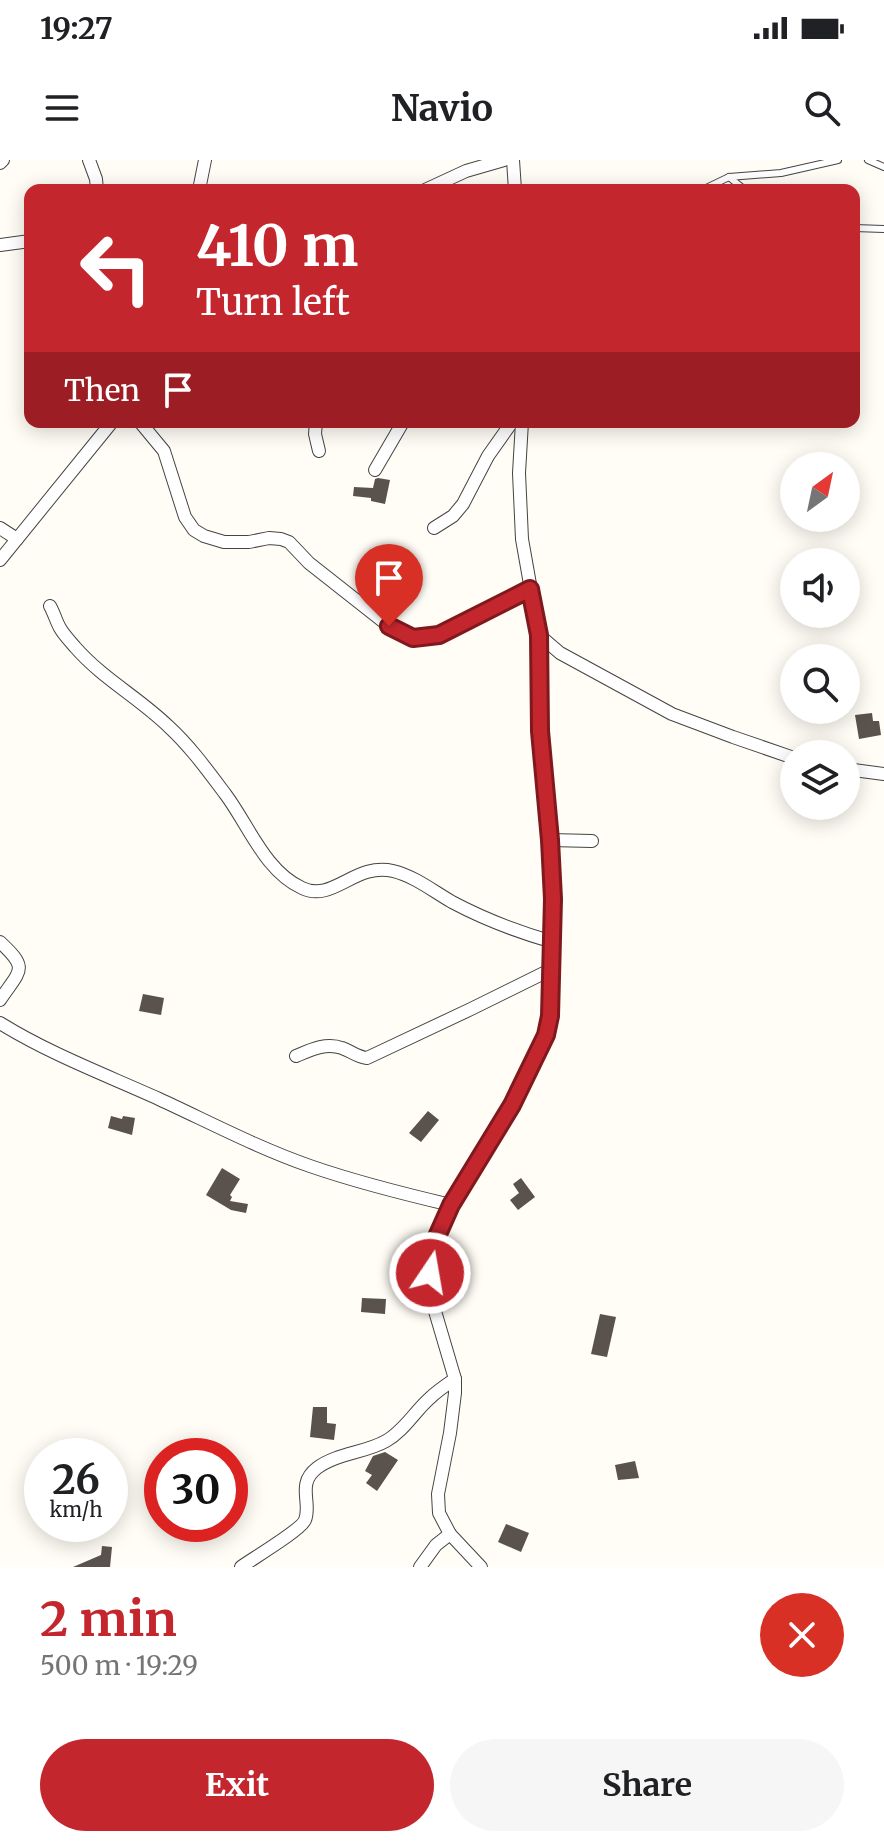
<!DOCTYPE html>
<html lang="en">
<head>
<meta charset="utf-8">
<style>
  :root { --surface:#fff; --page:#f6f6f6; --text:#202124; --muted:#757577; --accent:#c4262e }
  body { margin:0; font-family:Merriweather,serif; background:var(--page); color:var(--text); height:100vh; display:flex; flex-direction:column; font-size:30px; white-space:nowrap }
  * { box-sizing:border-box; margin:0 }
  p { font-size:26px; color:var(--muted) }
  .icon { flex:none; width:44px; height:44px; fill:none; stroke:currentColor; stroke-width:2; stroke-linecap:round; stroke-linejoin:round }
  .map { position:relative; height:1407px; overflow:hidden }
  .side { display:flex; flex-direction:column; background:var(--surface); flex:1 }
  .side>* { flex:none }
  .guide { position:absolute; left:24px; top:24px; width:836px; height:244px; border-radius:16px; box-shadow:0 4px 20px #0003; background:#c4262e; color:#fff; overflow:hidden }
  .needle { width:52px; rotate:33deg }
  .tools { position:absolute; left:780px; top:292px; display:grid; gap:16px }
  .tools a { display:grid; place-items:center; width:80px; height:80px; border-radius:50%; background:var(--surface); box-shadow:0 4px 20px #0003; font-size:40px }
  .speed { position:absolute; left:24px; top:1278px; display:flex; gap:16px; font-size:40px; font-weight:700; text-align:center }
  .speed>* { display:grid; place-content:center; width:104px; height:104px; border-radius:50%; background:var(--surface); box-shadow:0 4px 20px #0003; line-height:1 }
  .speed small { font-size:20px; font-weight:400 }
  .speed .limit { border:12px solid #d22; background:#fff; color:#111 }
  .pin { position:absolute; display:grid; place-items:center; width:68px; height:68px; color:#fff; margin:-82px -34px; border-radius:50% 50% 50% 0; rotate:-45deg; box-shadow:0 0 8px #0007 }
  .pin .icon { rotate:45deg }
  .me { position:absolute; width:88px; margin:-44px; rotate:12deg; stroke-linejoin:round; filter:drop-shadow(0 0 6px #0008) }
  .turn { display:flex; align-items:center; gap:28px; height:168px; padding:0 40px; font-size:36px }
  .turn .icon { width:104px; height:104px; stroke-width:2.5 }
  .turn b { display:block; font-size:56px; line-height:68px }
  .then { display:flex; align-items:center; height:76px; padding:0 40px; background:#0003; gap:16px; font-size:30px }
  .round { display:grid; place-items:center; flex:none; width:84px; height:84px; border-radius:42px; background:var(--page) }
  .head { display:flex; align-items:center; justify-content:space-between; height:136px; padding:0 40px }
  h1 { font-size:48px; font-weight:700; line-height:60px; color:var(--accent) }
  .action { display:flex; gap:16px; margin-top:auto; padding:16px 40px }
  .action a { flex:1; height:92px; border-radius:48px; background:var(--accent); color:#fff; font-size:32px; font-weight:700; line-height:92px; text-align:center }
  .action a+a { background:var(--page); color:var(--text) }
  .status { display:flex; justify-content:space-between; align-items:center; height:56px; padding:0 40px; background:var(--surface); direction:ltr }
  .status svg { height:22px; fill:currentColor }
  header { display:flex; justify-content:space-between; align-items:center; height:104px; padding:0 40px; background:var(--surface); font-size:36px; font-weight:700 }
  .map>svg:first-child { display:block }
  .building { fill:#5a524d }
  .lines { fill:none; stroke-linecap:round; stroke-linejoin:round }
  .lane-casing { stroke:#444; stroke-width:8 }
  .street-casing { stroke:#444; stroke-width:14 }
  .lane { stroke:#fff; stroke-width:6 }
  .street { stroke:#fff; stroke-width:12 }
  .route-casing { stroke:#7f191e; stroke-width:20 }
  .route { stroke:#c4262e; stroke-width:14 }
</style>
</head>
<body>
<div class="status"><b>19:27</b><svg viewBox="0 0 49 12"><path d="M0 12V9h3v3zM5 12V6h3v6zM10 12V3h3v9zM15 12V0h3v12zM26 1h20v11H26zM47 4h2v5h-2z"/></svg></div>
<header><svg class="icon" aria-label="menu" viewBox="0 0 24 24"><path d="M4 6h16M4 12h16M4 18h16"/></svg>Navio<svg class="icon" aria-label="search" viewBox="0 0 24 24"><circle cx="10" cy="10" r="6"/><path d="M15 15l6 6"/></svg></header>
<div class="map">
<svg width="884" height="1407" viewBox="0 0 884 1407">
  <rect width="100%" height="100%" fill="#fffdf5"/>
  <g class="building">
    <polygon points="378,318 390,320 385,344 371,341 371,338 353,336 354,327 373,328 375,319"/>
    <polygon points="872,553 873,561 879,561 881,575 859,579 855,555"/>
    <polygon points="143,834 164,838 161,855 139,851"/>
    <polygon points="428,951 439,960 421,982 409,973"/>
    <polygon points="111,956 122,959 123,956 135,958 132,975 108,968"/>
    <polygon points="222,1008 240,1019 230,1035 232,1037 230,1041 248,1044 246,1053 231,1050 206,1035"/>
    <polygon points="521,1018 535,1037 518,1050 510,1040 519,1033 513,1024"/>
    <polygon points="362,1138 386,1139 385,1154 361,1152"/>
    <polygon points="600,1154 616,1157 607,1197 591,1194"/>
    <polygon points="313,1247 327,1247 327,1263 336,1264 334,1280 310,1277"/>
    <polygon points="385,1292 398,1300 377,1331 366,1323 372,1315 365,1311 373,1296"/>
    <polygon points="635,1301 639,1318 618,1320 615,1305"/>
    <polygon points="506,1364 529,1373 521,1392 498,1382"/>
    <polygon points="102,1386 112,1387 110,1407 73,1407 101,1395"/>
  </g>
  <g class="lines">
    <defs>
      <g id="lane">
        <polyline points="868,0 884,7"/>
        <polyline points="729,17 745,30"/>
        <polyline points="702,30 729,17 781,13 838,0"/>
        <polyline points="854,68 884,69"/>
      </g>
      <g id="street">
        <polyline points="89,0 96,19 97,30"/>
        <polyline points="513,0 515,30"/>
        <polyline points="0,3 3,0"/>
        <polyline points="199,30 205,0"/>
        <polyline points="425,30 466,11 504,0"/>
        <polyline points="0,85 30,81"/>
        <polyline points="140,262 164,291 185,357 194,370 204,376 224,382 249,382 269,378 281,379 289,382 309,403 389,466 413,478 439,475 530,429"/>
        <polyline points="316,262 315,274 319,291"/>
        <polyline points="375,310 403,262"/>
        <polyline points="0,368 17,379"/>
        <polyline points="434,368 453,356 463,344 488,296 512,262"/>
        <polyline points="0,400 112,262"/>
        <path d="M50,446C54,453 56,461 60,468C64,475 70,481 75,487C103,519 138,537 168,566C190,586 208,611 226,635C249,666 265,711 302,728C333,743 355,702 393,711C414,716 433,731 452,742C484,759 518,772 553,782"/>
        <polyline points="539,475 560,493 672,554 733,577 794,598"/>
        <polyline points="846,609 884,614"/>
        <polyline points="550,680 592,681"/>
        <path d="M0,782C29,809 21,809 0,840"/>
        <path d="M0,863C50,894 106,915 159,939C209,962 258,988 310,1006C356,1022 404,1034 451,1045"/>
        <path d="M296,896C310,890 326,882 342,888C351,891 357,897 367,898L471,849L552,809"/>
        <path d="M241,1407C252,1399 301,1370 305,1360C312,1343 296,1324 317,1308C337,1293 365,1293 386,1281C404,1271 415,1251 430,1238C437,1231 446,1225 455,1219"/>
        <polyline points="420,1407 436,1385 450,1374"/>
        <polyline points="481,1407 450,1374 439,1353 438,1334 450,1273 455,1233 455,1219 432,1141 430,1113 435,1081 451,1045 512,945 546,875 550,856 553,739 550,680 540,571 539,475 522,379 519,313 522,262"/>
      </g>
    </defs>
    <use href="#lane" class="lane-casing"/>
    <use href="#street" class="street-casing"/>
    <use href="#lane" class="lane"/>
    <use href="#street" class="street"/>
  </g>
  <g class="lines">
    <defs>
      <polyline id="route" points="389,466 413,478 439,475 530,429 539,475 540,571 550,680 553,739 550,856 546,875 512,945 451,1045 435,1081 430,1113"/>
    </defs>
    <use href="#route" class="route-casing"/>
    <use href="#route" class="route"/>
  </g>
</svg>
<div class="tools">
<a><svg class="needle" viewBox="-14 -14 28 28"><path d="M0-13l5 13h-10z" fill="#e53935"/><path d="M0 13l5-13h-10z" fill="#757577"/></svg></a>
<a><svg class="icon" aria-label="sound" viewBox="0 0 24 24"><path d="M4 9h4l5-4v14l-5-4H4zM17 9q2 3 0 6"/></svg></a>
<a><svg class="icon" aria-label="search" viewBox="0 0 24 24"><circle cx="10" cy="10" r="6"/><path d="M15 15l6 6"/></svg></a>
<a><svg class="icon" aria-label="layers" viewBox="0 0 24 24"><path d="M12 4l9 5-9 5-9-5zM3 14l9 5 9-5"/></svg></a>
</div>
<div class="speed"><div>26<small>km/h</small></div><div class="limit">30</div></div>
<div class="pin" style="left:389px;top:466px;background:#d93025"><svg class="icon" aria-label="arrive" viewBox="0 0 24 24"><path d="M6 21V4h12l-3 4 3 4H6"/></svg></div>
<svg class="me" style="left:430px;top:1113px" viewBox="-20 -20 40 40"><circle r="17" fill="#c4262e" stroke="#fff" stroke-width="3"/><path d="M0-11L8 9 0 5-8 9z" fill="#fff"/></svg>
<div class="guide">
<div class="turn"><svg class="icon" aria-label="left" viewBox="0 0 24 24"><path d="M17 20v-9H6M10 6l-5 5 5 5"/></svg><div><b>410 m</b>Turn left</div></div>
<div class="then">Then<svg class="icon" aria-label="arrive" viewBox="0 0 24 24"><path d="M6 21V4h12l-3 4 3 4H6"/></svg></div>
</div>
</div>
<section class="side">
<div class="head"><div><h1>2 min</h1><p>500 m · 19:29</p></div><a class="round" style="background:#d93025;color:#fff"><svg class="icon" aria-label="close" viewBox="0 0 24 24"><path d="M6 6l12 12M18 6L6 18"/></svg></a></div>
<div class="action"><a>Exit</a><a>Share</a></div>
</section>
</body>
</html>
